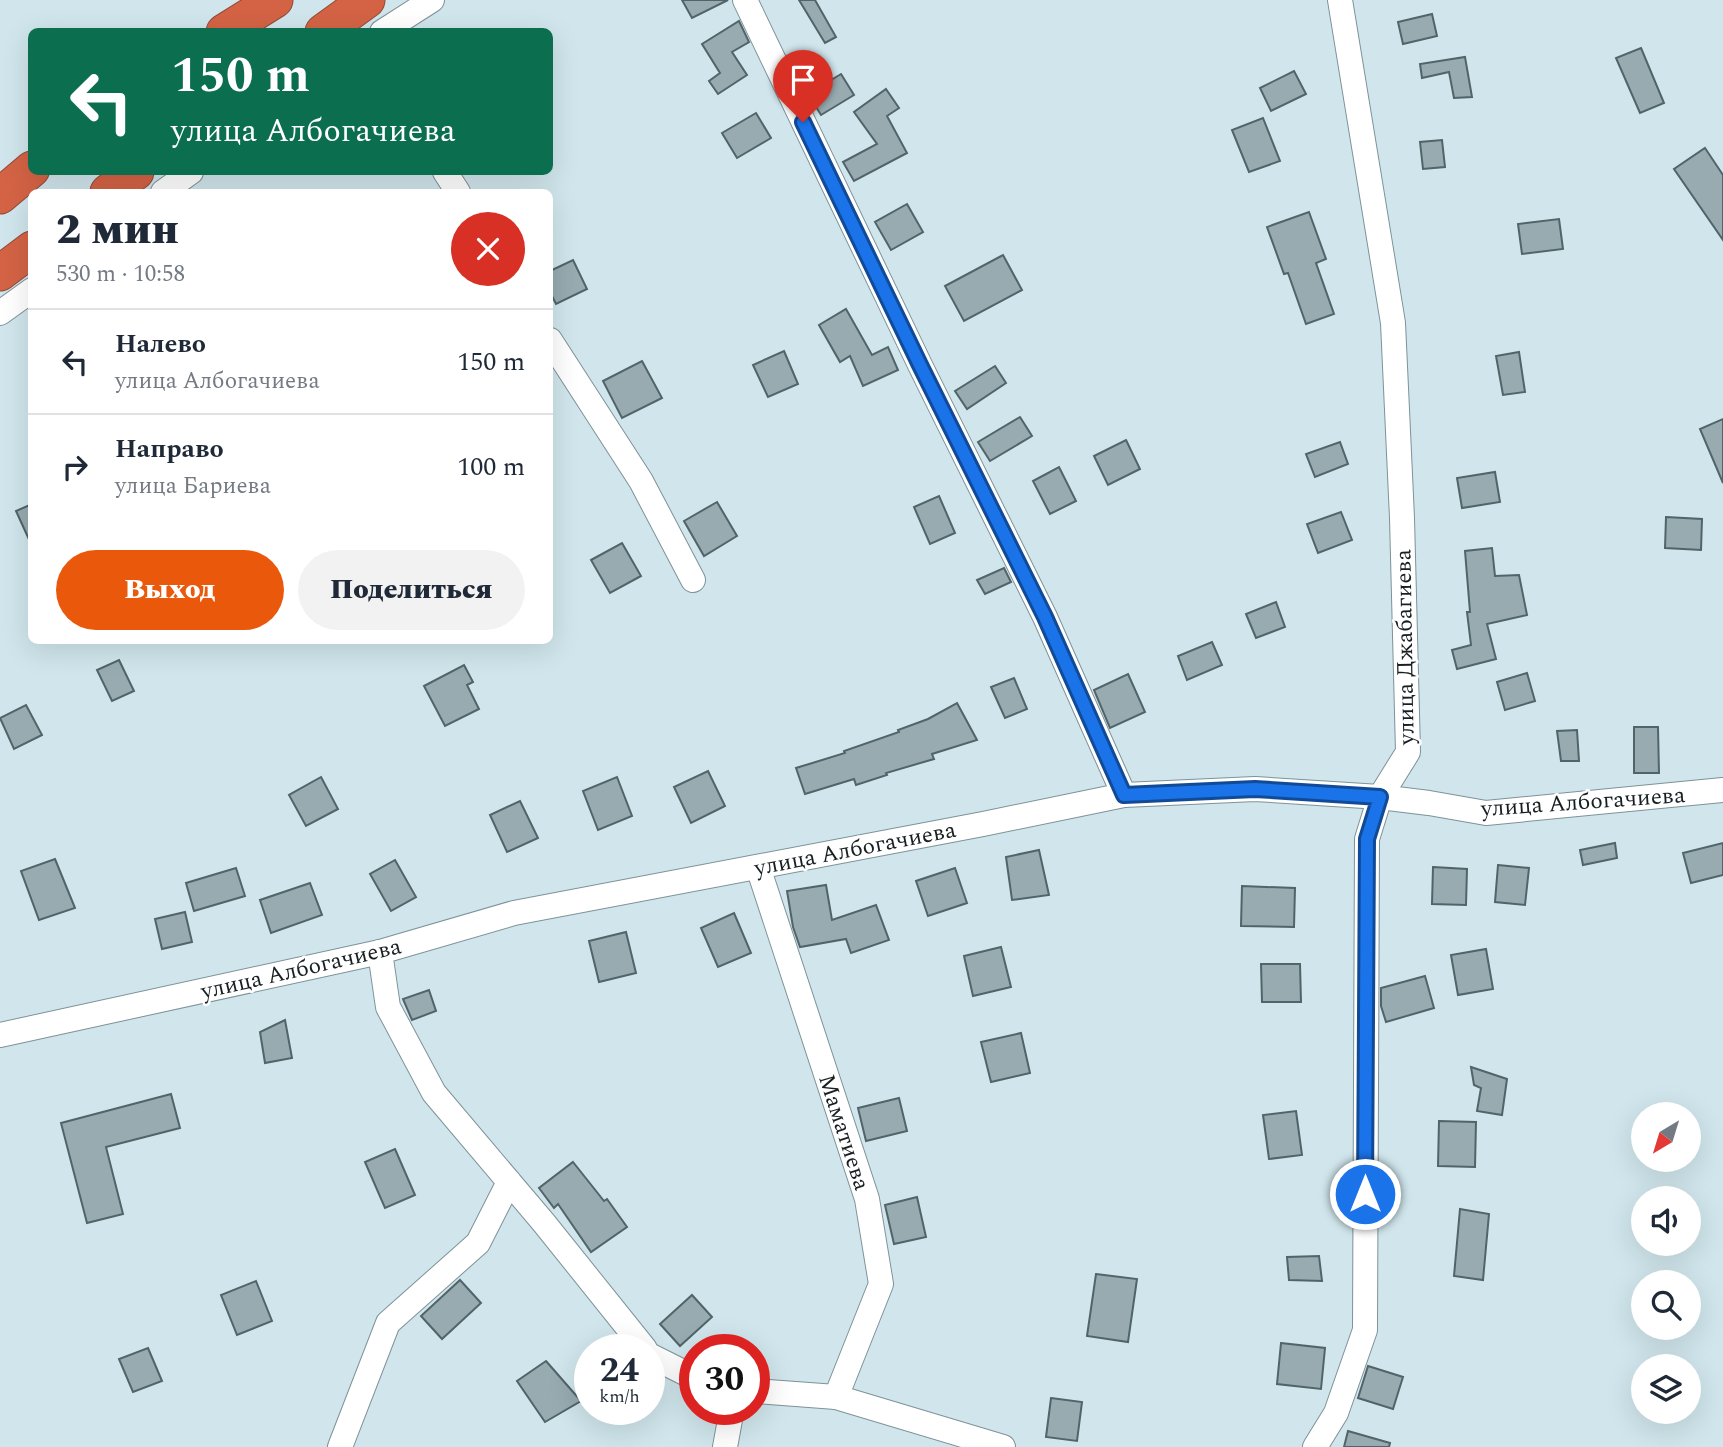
<!DOCTYPE html>
<html lang="ru">
<head>
<meta charset="utf-8">
<style>
  :root { --surface:#fff; --page:#f2f2f3; --text:#1f2937; --muted:#747a83; --line:#e0e1e3; --accent:#ea580c }
  body { margin:0; font-family:Spectral,serif; background:var(--page); color:var(--text); height:100vh; display:flex; flex-direction:column; font-size:26px; white-space:nowrap }
  * { box-sizing:border-box; margin:0 }
  p { font-size:23px; color:var(--muted) }
  .icon { flex:none; width:38px; height:38px; fill:none; stroke:currentColor; stroke-width:2; stroke-linecap:round; stroke-linejoin:round }
  .map { position:relative; flex:1; overflow:hidden }
  .side { position:absolute; left:28px; top:189px; width:525px; height:455px; display:flex; flex-direction:column; background:var(--surface); border-radius:10px; box-shadow:0 7px 28px #0002 }
  .side>* { flex:none }
  .banner { position:absolute; left:28px; top:28px; width:525px; height:147px; border-radius:10px; box-shadow:0 7px 28px #0002; background:#0b6e4f; color:#fff; overflow:hidden }
  .needle { width:46px; rotate:218deg }
  .tools { position:absolute; left:1631px; top:1102px; display:grid; gap:14px }
  .tools a { display:grid; place-items:center; width:70px; height:70px; border-radius:50%; background:var(--surface); box-shadow:0 7px 28px #0002; font-size:35px }
  .speed { position:absolute; left:574px; top:1334px; display:flex; gap:14px; font-size:35px; font-weight:700; text-align:center }
  .speed>* { display:grid; place-content:center; width:91px; height:91px; border-radius:50%; background:var(--surface); box-shadow:0 7px 28px #0002; line-height:1 }
  .speed small { font-size:18px; font-weight:400 }
  .speed .limit { border:10px solid #d22; background:#fff; color:#111 }
  .pin { position:absolute; display:grid; place-items:center; width:60px; height:60px; color:#fff; margin:-72px -30px; border-radius:50% 50% 50% 0; rotate:-45deg; box-shadow:0 0 7px #0007 }
  .pin .icon { rotate:45deg }
  .me { position:absolute; width:77px; margin:-38px; rotate:0deg; stroke-linejoin:round; filter:drop-shadow(0 0 5px #0008) }
  .turn { display:flex; align-items:center; gap:24px; height:147px; padding:0 28px; font-size:32px }
  .turn .icon { width:91px; height:91px; stroke-width:2.5 }
  .turn b { display:block; font-size:49px; line-height:60px }
  .round { display:grid; place-items:center; flex:none; width:74px; height:74px; border-radius:37px; background:var(--page) }
  .summary { display:flex; align-items:center; justify-content:space-between; height:119px; padding:0 28px }
  h1 { font-size:42px; font-weight:800; line-height:52px }
  .primary-button { display:flex; gap:14px; margin-top:auto; padding:14px 28px }
  .primary-button a { flex:1; height:80px; border-radius:42px; background:var(--accent); color:#fff; font-size:28px; font-weight:800; line-height:80px; text-align:center }
  .primary-button a+a { background:var(--page); color:var(--text) }
  ul { padding:0; list-style:none }
  li { display:flex; align-items:center; gap:21px; height:105px; padding:0 28px; border-top:2px solid var(--line) }
  li div { flex:1 }
  li b { display:block; font-size:26px }
  li em { font-style:normal }
  .map>svg:first-child { display:block }
  .building { fill:#97abb1; stroke:#516469; stroke-width:2 }
  .lines { fill:none; stroke-linecap:round; stroke-linejoin:round }
  .minor-casing { stroke:#7e9298; stroke-width:26 }
  .highway-casing { stroke:#924b38; stroke-width:37 }
  .minor { stroke:#fff; stroke-width:24 }
  .highway { stroke:#d46345; stroke-width:35 }
  .route-casing { stroke:#114b97; stroke-width:18 }
  .route { stroke:#1a73e8; stroke-width:12 }
  .labels { text-anchor:middle; stroke-width:5; stroke-linejoin:round; paint-order:stroke }
  .street-label { font-size:23px; fill:#171f21; stroke:#fff }
</style>
</head>
<body>
<div class="map">
<svg width="1723" height="1447" viewBox="0 0 1723 1447">
  <rect width="100%" height="100%" fill="#d0e6ec"/>
  <g class="building">
    <polygon points="682,0 728,0 692,18"/>
    <polygon points="799,0 815,0 836,37 825,43"/>
    <polygon points="1432,14 1437,36 1403,44 1398,22"/>
    <polygon points="739,21 749,42 732,52 747,75 718,94 709,81 720,73 702,44"/>
    <polygon points="1641,48 1664,103 1640,113 1616,58"/>
    <polygon points="1465,57 1472,97 1454,98 1449,72 1422,78 1420,64"/>
    <polygon points="1294,71 1306,94 1271,111 1260,88"/>
    <polygon points="841,74 854,95 821,115 808,94"/>
    <polygon points="886,89 899,108 887,116 907,153 854,181 843,162 877,144 854,112"/>
    <polygon points="756,113 771,138 737,158 722,133"/>
    <polygon points="1263,118 1280,161 1249,172 1232,130"/>
    <polygon points="1442,140 1445,167 1423,169 1420,142"/>
    <polygon points="1705,148 1723,175 1723,240 1674,169"/>
    <polygon points="907,204 923,232 891,250 875,222"/>
    <polygon points="1309,212 1326,259 1316,263 1334,314 1306,324 1288,273 1284,274 1267,227"/>
    <polygon points="1559,219 1563,249 1522,254 1518,224"/>
    <polygon points="1003,255 1022,290 964,321 945,286"/>
    <polygon points="573,260 587,289 556,304 550,292 550,271"/>
    <polygon points="846,309 872,355 888,347 898,370 863,386 850,356 840,362 819,325"/>
    <polygon points="784,351 798,384 768,397 753,365"/>
    <polygon points="1519,352 1525,392 1503,395 1496,356"/>
    <polygon points="642,361 662,398 622,418 603,381"/>
    <polygon points="995,366 1006,383 967,409 955,391"/>
    <polygon points="1020,417 1032,436 990,461 978,442"/>
    <polygon points="1723,419 1723,483 1700,429"/>
    <polygon points="1126,440 1140,469 1108,485 1094,456"/>
    <polygon points="1340,442 1348,464 1315,477 1306,454"/>
    <polygon points="1059,467 1076,501 1050,514 1033,481"/>
    <polygon points="1495,472 1500,502 1462,508 1457,478"/>
    <polygon points="939,496 955,533 930,544 914,507"/>
    <polygon points="717,502 737,536 704,556 684,521"/>
    <polygon points="32,504 32,546 16,511"/>
    <polygon points="1341,512 1352,540 1318,553 1307,524"/>
    <polygon points="1666,517 1702,519 1701,550 1665,548"/>
    <polygon points="622,543 641,576 610,593 591,560"/>
    <polygon points="1492,548 1495,576 1519,575 1527,615 1487,624 1496,659 1457,669 1452,650 1471,645 1467,612 1470,612 1465,551"/>
    <polygon points="1004,568 1011,582 985,594 977,580"/>
    <polygon points="1276,602 1285,627 1256,638 1246,614"/>
    <polygon points="1212,642 1222,665 1187,680 1178,656"/>
    <polygon points="119,660 134,691 112,701 97,670"/>
    <polygon points="464,665 473,682 467,685 479,709 445,726 424,686"/>
    <polygon points="1527,673 1535,701 1505,710 1497,682"/>
    <polygon points="1128,674 1145,712 1110,728 1094,690"/>
    <polygon points="1014,678 1027,709 1005,718 991,687"/>
    <polygon points="957,703 977,740 932,754 934,759 886,773 887,775 856,785 854,779 805,794 796,768 845,753 844,751 899,732 898,730 928,719"/>
    <polygon points="26,705 42,735 14,749 0,718"/>
    <polygon points="1634,727 1658,727 1659,773 1634,773"/>
    <polygon points="1577,730 1579,761 1561,761 1557,731"/>
    <polygon points="708,771 725,806 691,823 674,787"/>
    <polygon points="321,777 338,809 306,826 289,795"/>
    <polygon points="617,777 632,816 598,830 583,791"/>
    <polygon points="520,801 538,838 507,852 490,815"/>
    <polygon points="1615,843 1617,858 1583,865 1580,850"/>
    <polygon points="1723,843 1723,875 1691,883 1683,853"/>
    <polygon points="1039,850 1049,895 1012,900 1006,857"/>
    <polygon points="55,859 75,908 39,920 21,871"/>
    <polygon points="395,860 416,897 391,911 370,874"/>
    <polygon points="1498,865 1529,868 1525,905 1495,902"/>
    <polygon points="1433,867 1467,869 1466,905 1432,904"/>
    <polygon points="236,868 245,896 194,911 186,883"/>
    <polygon points="955,868 967,903 928,916 916,881"/>
    <polygon points="310,883 322,915 271,933 260,900"/>
    <polygon points="826,885 832,920 876,905 889,940 851,953 846,939 800,947 793,927 787,891"/>
    <polygon points="1242,886 1295,888 1294,927 1241,926"/>
    <polygon points="185,912 192,942 162,949 155,919"/>
    <polygon points="734,913 751,953 718,967 701,928"/>
    <polygon points="626,932 636,973 599,982 589,941"/>
    <polygon points="1001,947 1011,987 973,996 964,956"/>
    <polygon points="1486,949 1493,989 1458,995 1451,955"/>
    <polygon points="1261,964 1300,964 1301,1002 1262,1002"/>
    <polygon points="1425,976 1434,1008 1386,1022 1381,1006 1381,988"/>
    <polygon points="429,990 436,1011 412,1020 403,999"/>
    <polygon points="285,1020 292,1058 265,1063 260,1032"/>
    <polygon points="1021,1033 1030,1073 991,1082 981,1042"/>
    <polygon points="1471,1067 1507,1079 1502,1115 1477,1111 1481,1088 1474,1085"/>
    <polygon points="171,1094 180,1128 106,1147 123,1214 87,1223 61,1123"/>
    <polygon points="899,1098 907,1131 866,1141 858,1108"/>
    <polygon points="1296,1111 1302,1155 1269,1159 1263,1115"/>
    <polygon points="1439,1121 1476,1122 1475,1167 1438,1166"/>
    <polygon points="395,1149 415,1195 385,1208 365,1162"/>
    <polygon points="573,1162 604,1201 607,1199 627,1227 591,1252 558,1204 554,1208 539,1188"/>
    <polygon points="917,1197 926,1237 894,1244 885,1205"/>
    <polygon points="1460,1209 1489,1214 1483,1280 1454,1276"/>
    <polygon points="1319,1256 1322,1281 1289,1280 1287,1257"/>
    <polygon points="1096,1274 1137,1279 1128,1342 1087,1336"/>
    <polygon points="460,1280 481,1303 442,1339 421,1316"/>
    <polygon points="256,1281 272,1321 237,1335 221,1295"/>
    <polygon points="692,1295 712,1317 680,1346 660,1324"/>
    <polygon points="1281,1343 1325,1348 1321,1389 1277,1384"/>
    <polygon points="148,1348 162,1381 133,1392 119,1359"/>
    <polygon points="546,1361 581,1401 545,1422 517,1381"/>
    <polygon points="1368,1366 1403,1377 1393,1409 1358,1398"/>
    <polygon points="1051,1398 1082,1402 1077,1441 1046,1437"/>
    <polygon points="1348,1431 1390,1443 1389,1447 1344,1447"/>
  </g>
  <g class="lines">
    <defs>
      <g id="minor">
        <polyline points="745,0 920,365 1045,617 1124,795"/>
        <polyline points="382,32 432,0"/>
        <polyline points="445,172 458,192"/>
        <polyline points="163,192 191,172"/>
        <polyline points="0,313 32,290"/>
        <polyline points="550,340 641,481 693,580"/>
        <polyline points="758,867 867,1199 881,1284 836,1397"/>
        <polyline points="380,952 388,1007 434,1093 544,1223 645,1349"/>
        <polyline points="0,1035 380,952 514,913 983,824 1124,795 1255,789 1380,797 1429,803 1486,813 1723,790"/>
        <polyline points="649,1355 695,1378"/>
        <polyline points="754,1391 836,1397 1003,1447"/>
        <polyline points="340,1447 388,1323 478,1243 509,1182"/>
        <polyline points="725,1447 732,1409"/>
        <polyline points="1315,1447 1336,1413 1365,1330 1367,839 1380,797 1408,752 1402,518 1393,323 1340,0"/>
      </g>
      <g id="highway">
        <polyline points="224,32 275,0"/>
        <polyline points="323,32 367,0"/>
        <polyline points="108,192 136,172"/>
        <polyline points="0,196 32,169"/>
        <polyline points="0,273 32,249"/>
      </g>
    </defs>
    <use href="#minor" class="minor-casing"/>
    <use href="#highway" class="highway-casing"/>
    <use href="#minor" class="minor"/>
    <use href="#highway" class="highway"/>
  </g>
  <g class="lines">
    <defs>
      <polyline id="route" points="803,122 920,365 1045,617 1124,795 1255,789 1380,797 1367,839 1365,1194"/>
    </defs>
    <use href="#route" class="route-casing"/>
    <use href="#route" class="route"/>
  </g>
  <g class="labels">
    <g class="street-label">
      <text transform="translate(1404 647) rotate(-91)" y="8">улица Джабагиева</text>
      <text transform="translate(1583 801) rotate(-4)" y="8">улица Албогачиева</text>
      <text transform="translate(855 848) rotate(-11)" y="8">улица Албогачиева</text>
      <text transform="translate(301 968) rotate(-13)" y="8">улица Албогачиева</text>
      <text transform="translate(845 1132) rotate(72)" y="8">Маматиева</text>
    </g>
  </g>
</svg>
<div class="tools">
<a><svg class="needle" viewBox="-14 -14 28 28"><path d="M0-13l5 13h-10z" fill="#e53935"/><path d="M0 13l5-13h-10z" fill="#747a83"/></svg></a>
<a><svg class="icon" aria-label="sound" viewBox="0 0 24 24"><path d="M4 9h4l5-4v14l-5-4H4zM17 9q2 3 0 6"/></svg></a>
<a><svg class="icon" aria-label="search" viewBox="0 0 24 24"><circle cx="10" cy="10" r="6"/><path d="M15 15l6 6"/></svg></a>
<a><svg class="icon" aria-label="layers" viewBox="0 0 24 24"><path d="M12 4l9 5-9 5-9-5zM3 14l9 5 9-5"/></svg></a>
</div>
<div class="speed"><div>24<small>km/h</small></div><div class="limit">30</div></div>
<div class="pin" style="left:803px;top:122px;background:#d93025"><svg class="icon" aria-label="arrive" viewBox="0 0 24 24"><path d="M6 21V4h12l-3 4 3 4H6"/></svg></div>
<svg class="me" style="left:1365px;top:1194px" viewBox="-20 -20 40 40"><circle r="17" fill="#1a73e8" stroke="#fff" stroke-width="3"/><path d="M0-11L8 9 0 5-8 9z" fill="#fff"/></svg>
<div class="banner">
<div class="turn"><svg class="icon" aria-label="left" viewBox="0 0 24 24"><path d="M17 20v-9H6M10 6l-5 5 5 5"/></svg><div><b>150 m</b>улица Албогачиева</div></div>
</div>
<section class="side">
<div class="summary"><div><h1>2 мин</h1><p>530 m · 10:58</p></div><a class="round" style="background:#d93025;color:#fff"><svg class="icon" aria-label="close" viewBox="0 0 24 24"><path d="M6 6l12 12M18 6L6 18"/></svg></a></div>
<ul>
<li><svg class="icon" aria-label="left" viewBox="0 0 24 24"><path d="M17 20v-9H6M10 6l-5 5 5 5"/></svg><div><b>Налево</b><p>улица Албогачиева</p></div><em>150 m</em></li>
<li><svg class="icon" aria-label="right" viewBox="0 0 24 24"><path d="M7 20v-9h11M14 6l5 5-5 5"/></svg><div><b>Направо</b><p>улица Бариева</p></div><em>100 m</em></li>
</ul>
<div class="primary-button"><a>Выход</a><a>Поделиться</a></div>
</section>
</div>
</body>
</html>
